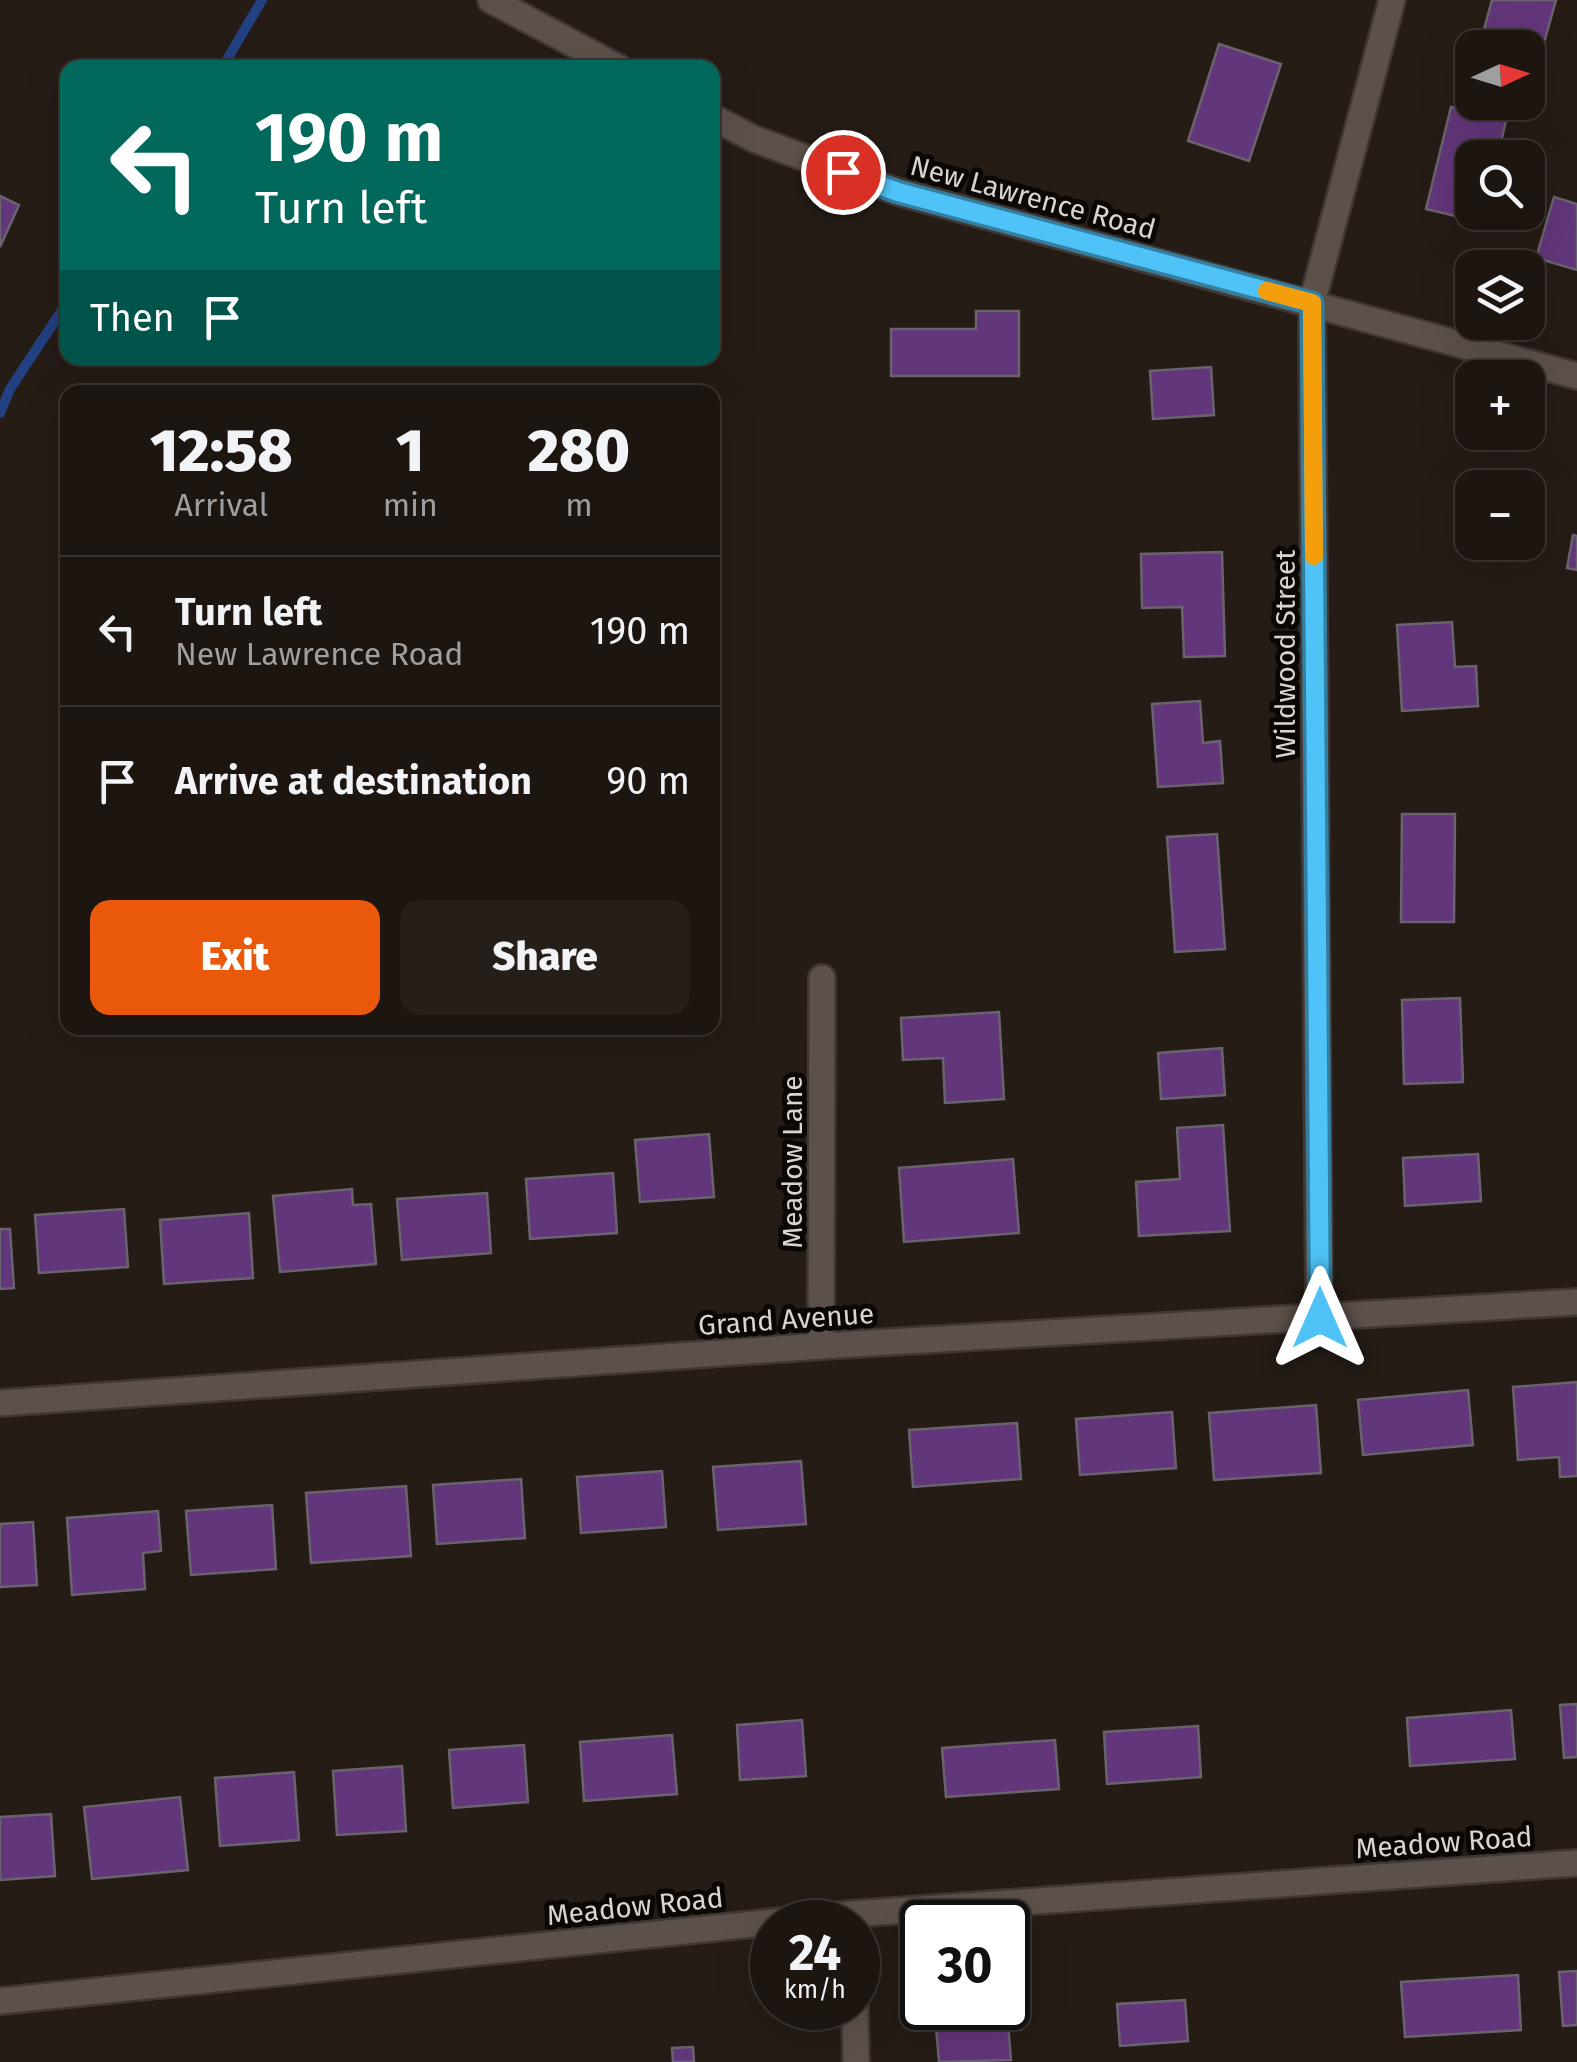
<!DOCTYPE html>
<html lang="en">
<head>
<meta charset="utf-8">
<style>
  :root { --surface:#1c1510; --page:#251e19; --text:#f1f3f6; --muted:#a09f9f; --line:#3a3430; --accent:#ea580c }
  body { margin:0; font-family:"Fira Sans",sans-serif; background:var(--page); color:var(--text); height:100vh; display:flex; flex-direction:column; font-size:38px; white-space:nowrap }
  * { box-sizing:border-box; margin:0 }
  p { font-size:32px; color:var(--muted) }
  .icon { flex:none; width:55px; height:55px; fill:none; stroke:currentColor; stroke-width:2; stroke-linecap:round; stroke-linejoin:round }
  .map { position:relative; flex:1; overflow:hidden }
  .sheet { position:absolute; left:60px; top:385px; width:660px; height:650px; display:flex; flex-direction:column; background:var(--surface); border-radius:20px; box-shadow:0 10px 40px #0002,0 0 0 2px var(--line) }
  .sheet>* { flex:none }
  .guide { position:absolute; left:60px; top:60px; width:660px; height:305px; border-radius:20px; box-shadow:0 10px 40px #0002,0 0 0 2px var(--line); background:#00695c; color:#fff; overflow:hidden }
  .needle { width:65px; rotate:86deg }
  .buttons { position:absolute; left:1455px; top:30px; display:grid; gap:20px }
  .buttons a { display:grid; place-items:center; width:90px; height:90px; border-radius:20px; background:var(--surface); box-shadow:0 10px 40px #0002,0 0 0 2px var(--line); font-size:50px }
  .speed { position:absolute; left:750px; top:1900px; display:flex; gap:20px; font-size:50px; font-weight:700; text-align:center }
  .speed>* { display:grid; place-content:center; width:130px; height:130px; border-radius:50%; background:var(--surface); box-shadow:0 10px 40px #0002,0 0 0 2px var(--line); line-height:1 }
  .speed small { font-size:25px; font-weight:400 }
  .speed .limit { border:5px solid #111; border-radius:15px; background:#fff; color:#111 }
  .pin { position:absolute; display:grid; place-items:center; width:85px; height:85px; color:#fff; margin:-42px; border:5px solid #fff; border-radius:50%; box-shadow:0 2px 10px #0007 }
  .me { position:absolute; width:110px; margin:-55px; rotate:0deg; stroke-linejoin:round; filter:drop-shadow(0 0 8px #0008) }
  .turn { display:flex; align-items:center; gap:35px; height:210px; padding:0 30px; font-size:45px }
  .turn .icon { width:130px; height:130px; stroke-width:2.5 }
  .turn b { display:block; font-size:70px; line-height:85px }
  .then { display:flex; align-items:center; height:95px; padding:0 30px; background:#0003; gap:20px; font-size:38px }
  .eta { display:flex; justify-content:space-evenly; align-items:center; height:170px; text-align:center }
  .eta b { font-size:60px; font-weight:800; line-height:70px }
  .primary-button { display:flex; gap:20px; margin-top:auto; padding:20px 30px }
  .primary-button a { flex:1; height:115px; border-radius:20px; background:var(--accent); color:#fff; font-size:40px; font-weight:800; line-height:115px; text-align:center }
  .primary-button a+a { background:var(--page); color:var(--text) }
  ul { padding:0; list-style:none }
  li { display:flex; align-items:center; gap:30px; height:150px; padding:0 30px; border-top:2px solid var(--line) }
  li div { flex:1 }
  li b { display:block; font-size:38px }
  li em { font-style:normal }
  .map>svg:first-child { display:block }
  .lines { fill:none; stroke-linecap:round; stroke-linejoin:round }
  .stream { stroke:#234082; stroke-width:10 }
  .building { fill:#62367a; stroke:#6a636e; stroke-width:2.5 }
  .minor-casing { stroke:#3f3734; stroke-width:30 }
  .minor { stroke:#5c514a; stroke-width:25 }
  .route-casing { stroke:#337fa1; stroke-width:25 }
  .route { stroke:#4fc3f7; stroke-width:18 }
  .slow { stroke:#f59e0b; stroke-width:18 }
  .labels { text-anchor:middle; stroke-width:10; stroke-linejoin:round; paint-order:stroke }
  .street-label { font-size:28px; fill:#dbd4d0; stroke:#0b0705 }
</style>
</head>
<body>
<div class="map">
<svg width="1577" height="2062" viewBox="0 0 1577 2062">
  <rect width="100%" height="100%" fill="#251c16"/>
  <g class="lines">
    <g class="stream">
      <polyline points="222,68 262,0"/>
      <polyline points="0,413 10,389 68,301"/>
    </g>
  </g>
  <g class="building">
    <polygon points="1492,0 1556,0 1542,50 1483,33"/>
    <polygon points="1219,44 1281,64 1249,161 1188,141"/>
    <polygon points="1451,107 1506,121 1497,158 1472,158 1472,212 1483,212 1481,222 1426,209"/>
    <polygon points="0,196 19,205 0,247"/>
    <polygon points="1554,197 1577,204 1577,270 1536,258"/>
    <polygon points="976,311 1019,311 1019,376 891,376 891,329 976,329"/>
    <polygon points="1211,367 1214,415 1153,419 1150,371"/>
    <polygon points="1573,535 1577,536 1577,570 1567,568"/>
    <polygon points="1222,552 1225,656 1184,657 1182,607 1142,608 1141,554"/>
    <polygon points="1452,622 1455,667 1476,666 1478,706 1402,711 1397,625"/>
    <polygon points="1200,701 1203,743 1220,741 1223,783 1158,787 1152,704"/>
    <polygon points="1402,814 1455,814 1454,922 1401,922"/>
    <polygon points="1217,834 1225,949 1175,952 1167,837"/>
    <polygon points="1460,998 1463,1082 1404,1084 1402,1000"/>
    <polygon points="999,1012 1004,1099 945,1103 943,1058 903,1060 901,1018"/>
    <polygon points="1222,1048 1225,1095 1161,1099 1158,1053"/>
    <polygon points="1223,1125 1230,1231 1139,1236 1136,1182 1180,1179 1177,1128"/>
    <polygon points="709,1134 714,1197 640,1202 635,1140"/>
    <polygon points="1478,1154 1481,1201 1405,1206 1403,1158"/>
    <polygon points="1013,1159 1019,1233 904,1242 899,1168"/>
    <polygon points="613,1173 617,1233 530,1239 526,1179"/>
    <polygon points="352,1189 353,1205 371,1204 376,1264 280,1272 273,1196"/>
    <polygon points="487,1193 491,1253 402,1260 397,1199"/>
    <polygon points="124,1209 128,1267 39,1273 35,1215"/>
    <polygon points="249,1213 253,1278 164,1284 160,1220"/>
    <polygon points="0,1229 10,1229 14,1288 0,1289"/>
    <polygon points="1577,1382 1577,1476 1560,1477 1559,1457 1518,1460 1513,1387"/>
    <polygon points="1468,1390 1473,1445 1363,1455 1358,1400"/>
    <polygon points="1316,1405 1321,1473 1214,1480 1209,1413"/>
    <polygon points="1172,1412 1176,1468 1080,1475 1076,1419"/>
    <polygon points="1017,1423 1021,1479 913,1487 909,1430"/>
    <polygon points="801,1461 806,1524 718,1530 713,1467"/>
    <polygon points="662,1471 666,1527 581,1533 577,1477"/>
    <polygon points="521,1479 525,1538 437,1544 433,1485"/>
    <polygon points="406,1486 411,1556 311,1563 306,1493"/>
    <polygon points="272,1505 276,1569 191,1575 186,1511"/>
    <polygon points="158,1511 161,1551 143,1553 145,1589 72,1595 67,1518"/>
    <polygon points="33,1522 37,1585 0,1587 0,1524"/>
    <polygon points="1577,1704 1577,1757 1564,1758 1560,1705"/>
    <polygon points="1511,1710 1515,1759 1410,1766 1407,1718"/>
    <polygon points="802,1720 806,1776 740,1780 737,1725"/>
    <polygon points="1198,1726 1201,1777 1107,1784 1104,1732"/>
    <polygon points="672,1735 677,1794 584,1801 580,1742"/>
    <polygon points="1055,1740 1059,1789 946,1797 942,1748"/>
    <polygon points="524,1745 528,1802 453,1808 449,1750"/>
    <polygon points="402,1766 406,1831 337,1835 333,1771"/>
    <polygon points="294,1772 299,1840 220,1846 215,1778"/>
    <polygon points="180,1797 188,1870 92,1879 84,1807"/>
    <polygon points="51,1814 55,1876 0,1880 0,1817"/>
    <polygon points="1577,1971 1577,2025 1563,2026 1559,1972"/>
    <polygon points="1518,1975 1521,2030 1405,2037 1401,1982"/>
    <polygon points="1185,2000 1188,2041 1120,2046 1117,2004"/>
    <polygon points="1007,2010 1011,2060 939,2062 935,2015"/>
    <polygon points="693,2047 694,2062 673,2062 672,2048"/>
  </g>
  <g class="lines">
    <defs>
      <g id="minor">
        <polyline points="491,0 619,68"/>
        <polyline points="712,117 754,139 898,192 1577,376"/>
        <polyline points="1319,1318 1312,303 1392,0"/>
        <polyline points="821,1346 822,978"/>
        <polyline points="0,1403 821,1346 1577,1302"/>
        <polyline points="0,2001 852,1914 1577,1863"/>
        <polyline points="855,2008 856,2062"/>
      </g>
    </defs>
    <use href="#minor" class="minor-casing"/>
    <use href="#minor" class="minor"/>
  </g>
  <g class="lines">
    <defs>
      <polyline id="route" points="843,172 898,192 1312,303 1320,1318"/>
    </defs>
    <use href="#route" class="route-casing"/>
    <use href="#route" class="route"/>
    <polyline class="slow" points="1267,291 1312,303 1314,556"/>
  </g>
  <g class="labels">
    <g class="street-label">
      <text transform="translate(1033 197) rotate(15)" y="10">New Lawrence Road</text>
      <text transform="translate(1285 654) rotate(-90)" y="10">Wildwood Street</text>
      <text transform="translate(792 1162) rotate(-90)" y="10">Meadow Lane</text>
      <text transform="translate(786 1319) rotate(-4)" y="10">Grand Avenue</text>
      <text transform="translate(1444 1842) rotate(-4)" y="10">Meadow Road</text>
      <text transform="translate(635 1906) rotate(-6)" y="10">Meadow Road</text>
    </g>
  </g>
</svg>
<div class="buttons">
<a><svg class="needle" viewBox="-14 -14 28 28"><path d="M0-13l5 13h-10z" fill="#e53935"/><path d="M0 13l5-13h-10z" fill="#a09f9f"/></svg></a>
<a><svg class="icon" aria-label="search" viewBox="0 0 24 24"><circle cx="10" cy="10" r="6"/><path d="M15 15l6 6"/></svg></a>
<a><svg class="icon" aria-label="layers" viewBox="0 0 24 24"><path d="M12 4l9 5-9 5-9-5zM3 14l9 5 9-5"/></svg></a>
<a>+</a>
<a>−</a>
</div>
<div class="speed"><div>24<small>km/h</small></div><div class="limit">30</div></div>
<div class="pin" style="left:843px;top:172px;background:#d93025"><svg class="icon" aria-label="arrive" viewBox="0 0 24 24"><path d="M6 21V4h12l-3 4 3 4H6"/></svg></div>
<svg class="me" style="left:1320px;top:1318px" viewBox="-20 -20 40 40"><path d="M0-17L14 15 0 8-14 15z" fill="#4fc3f7" stroke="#fff" stroke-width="4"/></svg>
<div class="guide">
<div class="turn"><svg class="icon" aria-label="left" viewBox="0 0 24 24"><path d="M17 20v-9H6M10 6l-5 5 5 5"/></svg><div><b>190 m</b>Turn left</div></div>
<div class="then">Then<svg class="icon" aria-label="arrive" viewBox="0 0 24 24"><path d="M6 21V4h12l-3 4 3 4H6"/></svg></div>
</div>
<section class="sheet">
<div class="eta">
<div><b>12:58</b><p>Arrival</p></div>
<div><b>1</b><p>min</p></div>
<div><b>280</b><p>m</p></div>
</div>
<ul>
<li><svg class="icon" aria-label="left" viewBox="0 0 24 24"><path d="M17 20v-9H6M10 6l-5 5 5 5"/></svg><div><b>Turn left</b><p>New Lawrence Road</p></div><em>190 m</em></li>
<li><svg class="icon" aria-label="arrive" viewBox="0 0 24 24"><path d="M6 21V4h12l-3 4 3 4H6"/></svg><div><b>Arrive at destination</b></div><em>90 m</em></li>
</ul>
<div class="primary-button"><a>Exit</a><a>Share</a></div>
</section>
</div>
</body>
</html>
